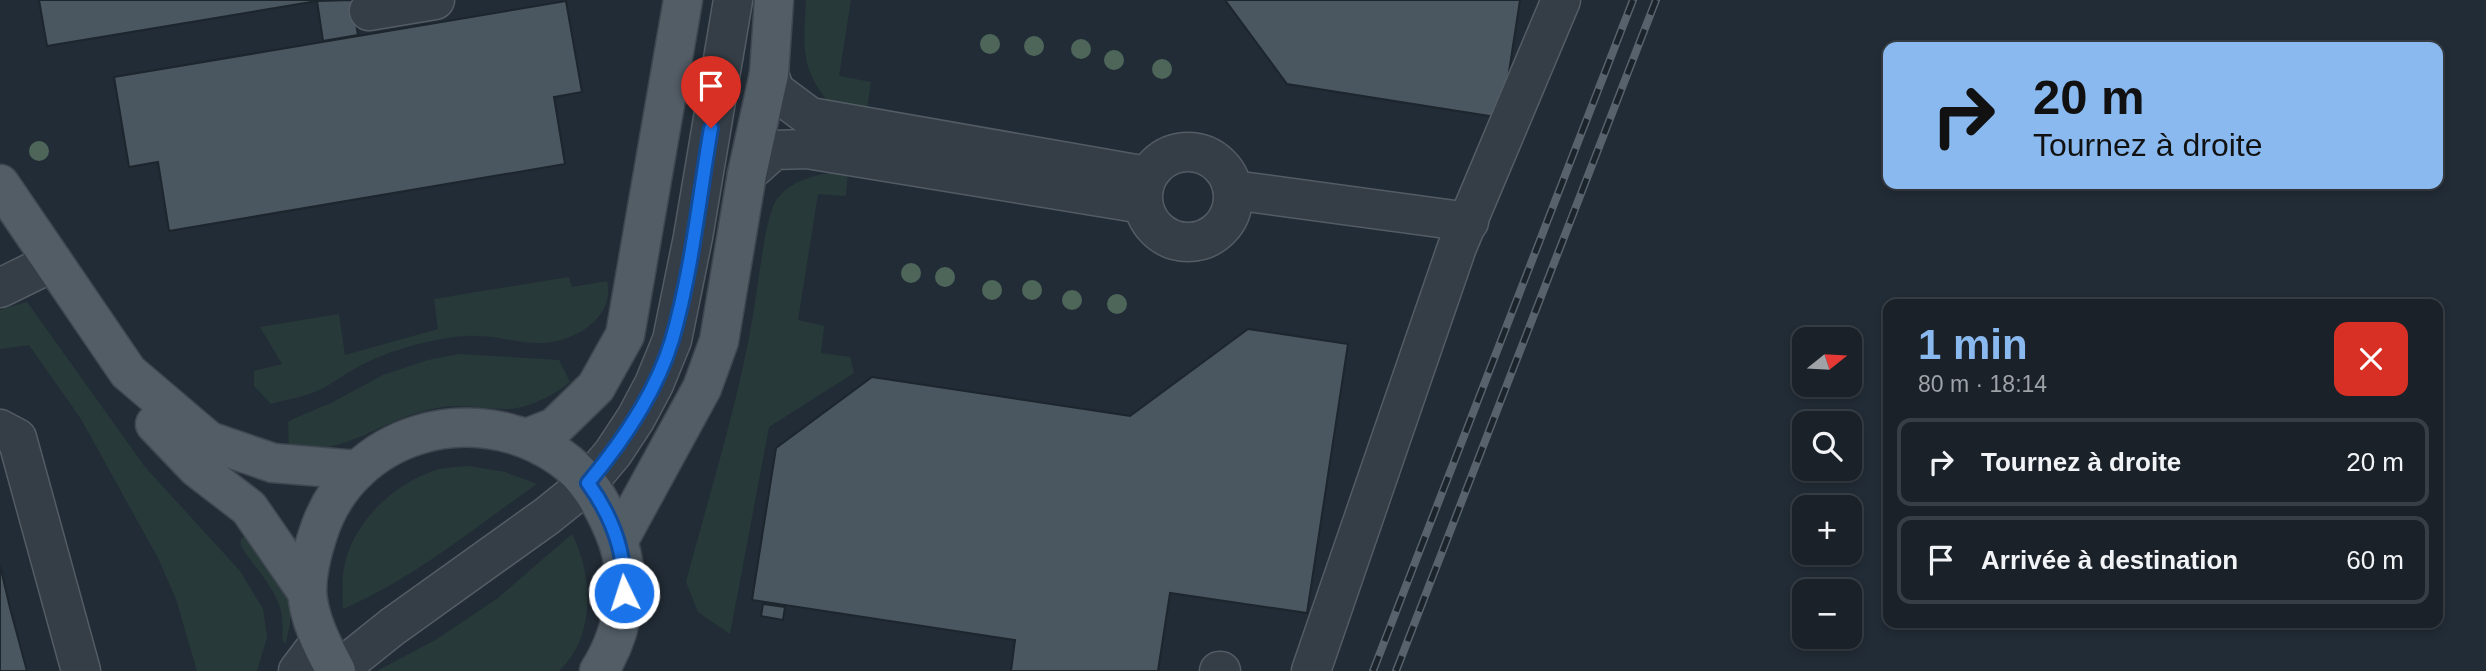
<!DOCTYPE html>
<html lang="fr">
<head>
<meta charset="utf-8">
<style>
  :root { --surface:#1a2128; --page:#272e34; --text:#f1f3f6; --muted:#9fa3a8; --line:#383e45; --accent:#89b9ee }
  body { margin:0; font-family:Arial,sans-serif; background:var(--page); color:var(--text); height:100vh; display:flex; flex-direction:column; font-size:26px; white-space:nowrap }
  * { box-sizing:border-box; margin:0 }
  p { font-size:23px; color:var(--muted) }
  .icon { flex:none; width:38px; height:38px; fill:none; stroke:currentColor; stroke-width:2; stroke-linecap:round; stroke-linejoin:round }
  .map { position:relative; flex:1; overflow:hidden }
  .sheet { position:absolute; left:1883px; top:299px; width:560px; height:329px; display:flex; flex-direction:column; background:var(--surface); border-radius:14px; box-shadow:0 4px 10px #0003,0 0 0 2px var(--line) }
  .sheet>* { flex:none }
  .top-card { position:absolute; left:1883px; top:42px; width:560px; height:147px; border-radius:14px; box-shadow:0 4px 10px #0003,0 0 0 2px var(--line); background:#89b9ee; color:#111; overflow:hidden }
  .needle { width:46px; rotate:72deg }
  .buttons { position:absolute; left:1792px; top:327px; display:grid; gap:14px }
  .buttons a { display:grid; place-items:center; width:70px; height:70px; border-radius:14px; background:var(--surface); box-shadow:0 4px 10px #0003,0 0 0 2px var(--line); font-size:35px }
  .pin { position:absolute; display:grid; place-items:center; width:60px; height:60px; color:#fff; margin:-72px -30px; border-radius:50% 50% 50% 0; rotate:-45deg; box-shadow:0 0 7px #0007 }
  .pin .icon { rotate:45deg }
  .me { position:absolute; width:77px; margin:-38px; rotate:356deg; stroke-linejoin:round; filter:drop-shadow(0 0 5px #0008) }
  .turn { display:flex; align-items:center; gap:24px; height:147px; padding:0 35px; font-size:32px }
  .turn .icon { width:91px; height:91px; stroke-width:2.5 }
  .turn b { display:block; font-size:49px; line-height:60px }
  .round { display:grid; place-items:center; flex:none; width:74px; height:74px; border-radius:14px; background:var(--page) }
  .overview { display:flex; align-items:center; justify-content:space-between; height:119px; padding:0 35px }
  h1 { font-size:42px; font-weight:700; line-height:52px; color:var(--accent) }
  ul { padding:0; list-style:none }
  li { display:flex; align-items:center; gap:21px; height:88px; margin:0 14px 10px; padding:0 21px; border:4px solid var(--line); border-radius:14px }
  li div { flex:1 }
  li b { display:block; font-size:26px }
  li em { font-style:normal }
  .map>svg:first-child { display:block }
  .green { fill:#273a39 }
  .building { fill:#4a5761; stroke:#1d252d; stroke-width:2 }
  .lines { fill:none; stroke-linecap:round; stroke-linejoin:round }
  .minor-casing { stroke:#535c64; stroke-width:41 }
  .major-casing { stroke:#3f4750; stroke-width:41 }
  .minor { stroke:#353e46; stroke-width:38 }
  .major { stroke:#535d66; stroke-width:38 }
  .rail-casing { stroke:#57626d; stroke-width:8 }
  .rail { stroke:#1b232b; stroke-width:5; stroke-dasharray:16; stroke-linecap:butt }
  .tree { fill:#4d6659 }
  .route-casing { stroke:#114b97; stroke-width:18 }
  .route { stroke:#1a73e8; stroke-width:12 }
</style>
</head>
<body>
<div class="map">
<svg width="2486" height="671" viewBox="0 0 2486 671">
  <rect width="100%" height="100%" fill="#222c36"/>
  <g class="green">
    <path d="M806,0H851L839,76L871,82L867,109L832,106C799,68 804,47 806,0Z"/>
    <path d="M848,169L846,196L818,194L798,320L824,326L821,353L850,357L854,373L769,427L730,634L698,612L686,582C712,483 745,384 758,282C761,264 767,212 777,199C795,176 822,175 848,169Z"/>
    <path d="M569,277L572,287L607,281C613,305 596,325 574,335C534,354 506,333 465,336C433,338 386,351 358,367C342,375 329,387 312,393C299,398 284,400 271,404L254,386V371L282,364L260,327L339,314L345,355L438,329L434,299Z"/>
    <polygon points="27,302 145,467 240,571 263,609 267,637 257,671 197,671 176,599 158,558 81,419 29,345 0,349 0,310"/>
    <path d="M459,354L559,360L570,382C557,393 535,405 517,408C492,412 465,402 437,408C378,419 354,454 289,449L288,422L293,419L331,403L383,375L428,360Z"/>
    <path d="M469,466L505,472L537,484C474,528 413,579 343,609C343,598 342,587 343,576C347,530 388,487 431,472C442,467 457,467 469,466Z"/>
    <path d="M250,533L290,599V624L286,642L283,643C282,634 283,624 282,615C276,587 255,569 241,546V539Z"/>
    <path d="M572,534C593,575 596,637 559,671H377L437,639L498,598Z"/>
  </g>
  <g class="building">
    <polygon points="39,0 323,0 47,46"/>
    <polygon points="352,0 358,35 323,41 317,1"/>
    <polygon points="1225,0 1520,0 1502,118 1287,84"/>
    <polygon points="566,1 582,92 554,97 565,164 169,231 158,162 129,167 114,77"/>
    <polygon points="1248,329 1348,344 1307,613 1170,593 1158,671 1011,671 1015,640 752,600 776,448 872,377 1130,416"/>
    <polygon points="0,565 10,608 27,671 0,671"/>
    <polygon points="763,604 785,607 783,620 761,616"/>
  </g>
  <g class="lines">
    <defs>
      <g id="minor">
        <polyline points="369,11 435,0"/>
        <polyline points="769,74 775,91 810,117 1147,176"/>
        <circle cx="1188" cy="197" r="45"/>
        <polyline points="747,174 774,150 807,149 1143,204"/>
        <polyline points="1233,190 1469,222"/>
        <polyline points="0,288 53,262"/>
        <polyline points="0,429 17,438 81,671"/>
        <polyline points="298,671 320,642"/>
        <polyline points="337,671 392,627 547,516 588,483 613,453 636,418 654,384 672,340 693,237 733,0"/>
        <polyline points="1219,671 1221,671"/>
        <polyline points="1311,671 1457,247 1561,0"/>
      </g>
      <g id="major">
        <polyline points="0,184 128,372 209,441 273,463 358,470"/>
        <polyline points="155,424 197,468 249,508 307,592"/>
        <polyline points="527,438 555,427 596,387 625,335 683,0"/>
        <polyline points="619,540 702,388 719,341 747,174 769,74 774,0"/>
        <path d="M336,671C323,647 309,620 307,592C307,573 312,552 318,534C350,432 474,397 560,457C586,475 601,501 613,529C634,574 625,630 599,671"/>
      </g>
    </defs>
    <use href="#minor" class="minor-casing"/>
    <use href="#major" class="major-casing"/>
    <use href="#minor" class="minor"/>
    <use href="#major" class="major"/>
    <defs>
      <g id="rail">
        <polyline points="1373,671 1633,0"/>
        <polyline points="1396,671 1656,0"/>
      </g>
    </defs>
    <use href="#rail" class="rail-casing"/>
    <use href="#rail" class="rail"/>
  </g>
  <g class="tree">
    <circle cx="990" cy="44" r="10"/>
    <circle cx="1034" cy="46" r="10"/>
    <circle cx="1081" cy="49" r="10"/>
    <circle cx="1114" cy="60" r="10"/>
    <circle cx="1162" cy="69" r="10"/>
    <circle cx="39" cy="151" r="10"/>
    <circle cx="911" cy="273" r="10"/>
    <circle cx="945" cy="277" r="10"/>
    <circle cx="992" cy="290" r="10"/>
    <circle cx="1032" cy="290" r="10"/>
    <circle cx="1072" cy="300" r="10"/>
    <circle cx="1117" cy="304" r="10"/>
  </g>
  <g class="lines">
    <defs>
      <path id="route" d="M624,593C626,553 611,515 588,483C623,441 656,393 672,340C692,271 699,198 711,128"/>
    </defs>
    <use href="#route" class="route-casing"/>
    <use href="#route" class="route"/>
  </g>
</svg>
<div class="buttons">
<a><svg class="needle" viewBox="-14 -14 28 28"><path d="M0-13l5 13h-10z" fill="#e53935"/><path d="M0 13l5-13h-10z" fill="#9fa3a8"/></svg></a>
<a><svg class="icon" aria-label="search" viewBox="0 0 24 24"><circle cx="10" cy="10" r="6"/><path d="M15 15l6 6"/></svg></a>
<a>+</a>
<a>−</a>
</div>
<div class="pin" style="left:711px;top:128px;background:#d93025"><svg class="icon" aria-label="arrive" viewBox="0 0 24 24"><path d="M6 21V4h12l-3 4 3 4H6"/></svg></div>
<svg class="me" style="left:624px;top:593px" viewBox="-20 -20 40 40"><circle r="17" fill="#1a73e8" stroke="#fff" stroke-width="3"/><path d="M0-11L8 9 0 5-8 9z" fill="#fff"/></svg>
<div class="top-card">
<div class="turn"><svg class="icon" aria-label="right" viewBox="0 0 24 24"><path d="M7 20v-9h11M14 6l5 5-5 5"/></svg><div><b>20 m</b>Tournez à droite</div></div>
</div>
<section class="sheet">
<div class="overview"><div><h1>1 min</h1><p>80 m · 18:14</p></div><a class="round" style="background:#d93025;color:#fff"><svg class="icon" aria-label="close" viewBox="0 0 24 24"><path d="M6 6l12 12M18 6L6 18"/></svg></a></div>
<ul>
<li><svg class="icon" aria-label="right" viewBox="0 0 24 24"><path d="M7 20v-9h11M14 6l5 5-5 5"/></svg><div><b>Tournez à droite</b></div><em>20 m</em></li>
<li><svg class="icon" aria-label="arrive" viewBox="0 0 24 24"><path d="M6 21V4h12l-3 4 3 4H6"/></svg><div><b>Arrivée à destination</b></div><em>60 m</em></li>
</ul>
</section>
</div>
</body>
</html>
